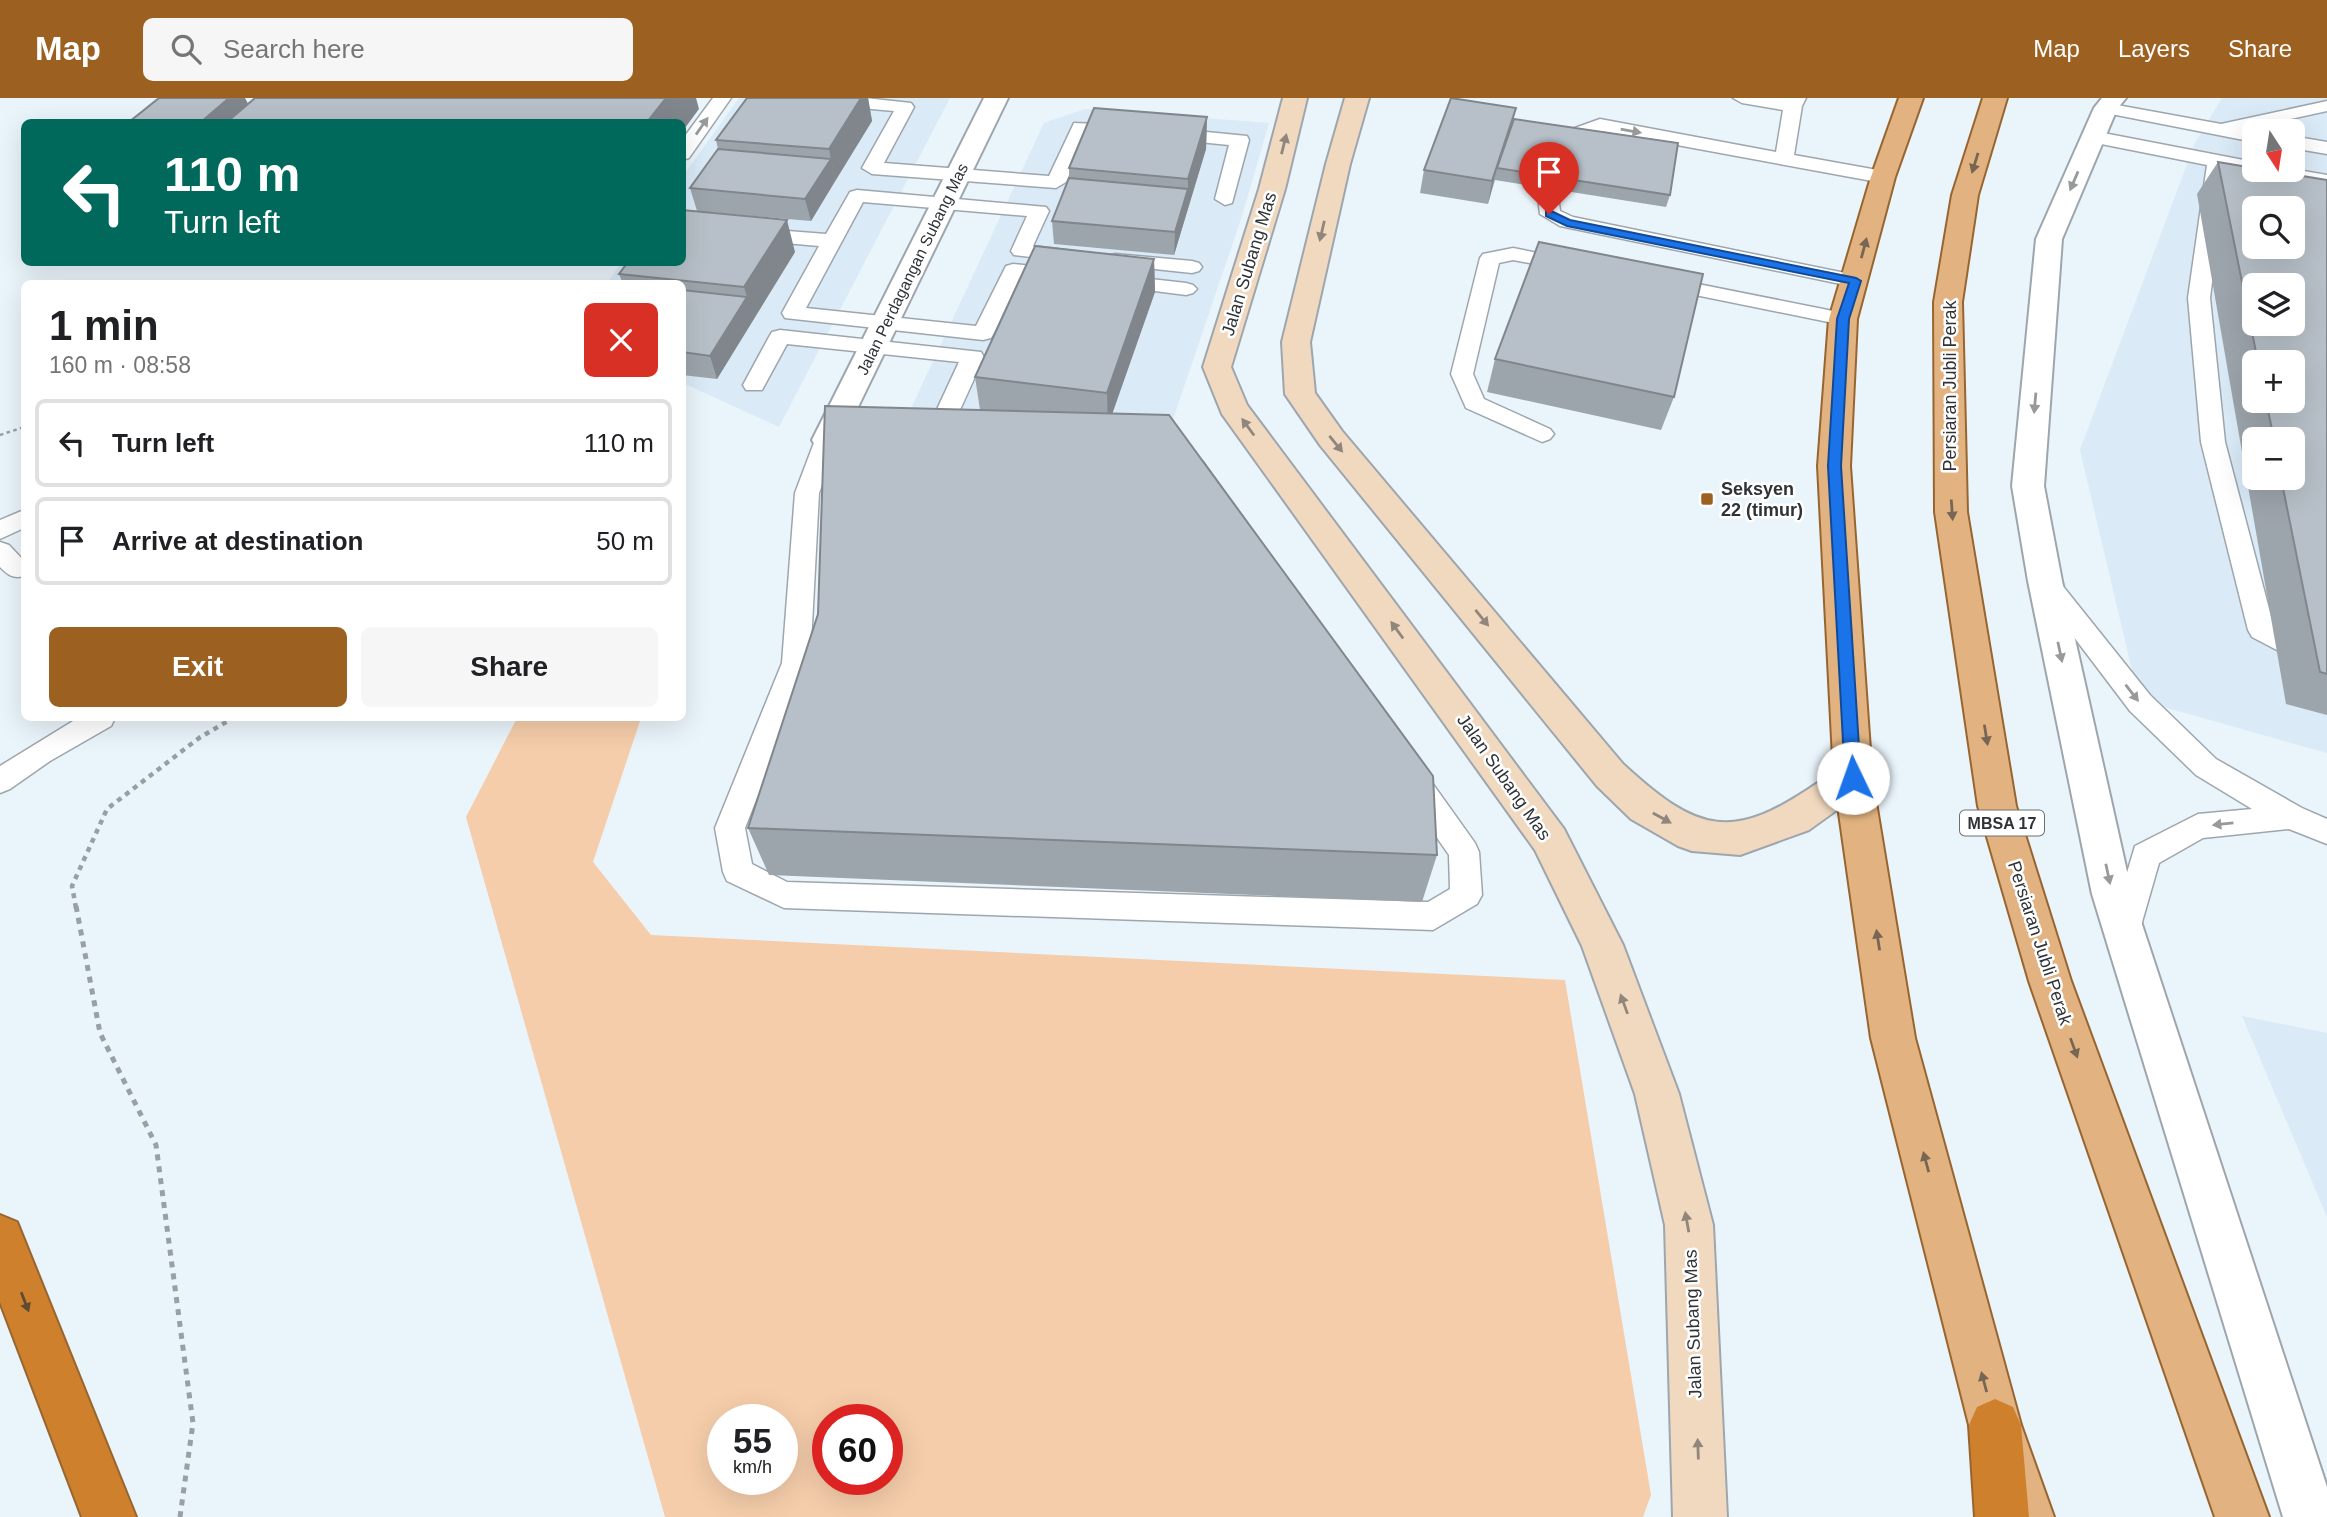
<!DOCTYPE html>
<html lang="en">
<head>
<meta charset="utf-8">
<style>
  :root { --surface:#fff; --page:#f6f6f6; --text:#202124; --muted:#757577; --line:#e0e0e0; --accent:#9c6021 }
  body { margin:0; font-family:Helvetica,sans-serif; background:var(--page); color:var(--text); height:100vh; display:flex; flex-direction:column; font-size:26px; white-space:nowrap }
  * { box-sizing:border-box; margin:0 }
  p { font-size:23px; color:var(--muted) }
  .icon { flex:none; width:38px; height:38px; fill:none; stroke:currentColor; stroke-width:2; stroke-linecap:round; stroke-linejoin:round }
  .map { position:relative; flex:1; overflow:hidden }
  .sheet { position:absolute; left:21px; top:182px; width:665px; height:441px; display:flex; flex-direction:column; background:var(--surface); border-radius:10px; box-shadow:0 7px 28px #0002 }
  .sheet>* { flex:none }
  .guide { position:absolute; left:21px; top:21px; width:665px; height:147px; border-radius:10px; box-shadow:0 7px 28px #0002; background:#00695c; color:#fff; overflow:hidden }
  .needle { width:46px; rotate:168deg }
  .controls { position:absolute; left:2242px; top:21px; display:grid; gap:14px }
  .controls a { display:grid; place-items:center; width:63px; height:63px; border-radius:10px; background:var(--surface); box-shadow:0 7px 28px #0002; font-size:35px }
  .speed { position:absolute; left:707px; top:1306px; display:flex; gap:14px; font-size:35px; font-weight:700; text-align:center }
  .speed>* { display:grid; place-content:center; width:91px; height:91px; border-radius:50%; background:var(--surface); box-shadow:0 7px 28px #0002; line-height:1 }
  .speed small { font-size:18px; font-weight:400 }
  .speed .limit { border:10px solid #d22; background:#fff; color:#111 }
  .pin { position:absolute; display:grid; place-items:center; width:60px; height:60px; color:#fff; margin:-72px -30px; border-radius:50% 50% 50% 0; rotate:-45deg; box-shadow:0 0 7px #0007 }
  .pin .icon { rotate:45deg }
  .me { position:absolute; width:77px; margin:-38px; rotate:357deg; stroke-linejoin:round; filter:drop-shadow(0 0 5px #0008) }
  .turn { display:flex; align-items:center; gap:24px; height:147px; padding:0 28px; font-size:32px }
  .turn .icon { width:91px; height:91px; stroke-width:2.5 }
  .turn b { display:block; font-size:49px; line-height:60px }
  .round { display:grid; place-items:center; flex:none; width:74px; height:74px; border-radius:10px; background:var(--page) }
  .summary { display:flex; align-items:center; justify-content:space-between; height:119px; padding:0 28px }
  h1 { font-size:42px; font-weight:800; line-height:52px }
  .action { display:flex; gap:14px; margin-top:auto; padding:14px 28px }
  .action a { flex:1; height:80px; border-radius:10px; background:var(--accent); color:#fff; font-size:28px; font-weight:800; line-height:80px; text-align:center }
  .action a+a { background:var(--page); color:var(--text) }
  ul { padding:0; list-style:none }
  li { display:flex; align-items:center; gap:21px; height:88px; margin:0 14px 10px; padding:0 14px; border:4px solid var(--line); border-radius:10px }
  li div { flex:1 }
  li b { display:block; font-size:26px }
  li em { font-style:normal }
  header { display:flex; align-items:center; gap:42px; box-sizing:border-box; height:98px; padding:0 35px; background:var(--accent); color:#fff }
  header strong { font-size:33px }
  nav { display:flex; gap:38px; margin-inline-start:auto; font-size:24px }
  .search { width:490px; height:63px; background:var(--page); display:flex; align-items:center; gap:18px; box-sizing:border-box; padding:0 24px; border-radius:10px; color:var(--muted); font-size:26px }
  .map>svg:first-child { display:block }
  .built { fill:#daeaf7; fill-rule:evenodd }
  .green { fill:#f5cdaa; fill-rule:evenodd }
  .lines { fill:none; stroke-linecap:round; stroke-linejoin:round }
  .lane-casing { stroke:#9ea6ad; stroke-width:3 }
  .street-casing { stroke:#9ea6ad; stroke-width:4 }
  .secondary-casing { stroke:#9ea6ad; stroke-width:4 }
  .primary-casing { stroke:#976530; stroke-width:4 }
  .highway-casing { stroke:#976530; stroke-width:4 }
  .path-far2 { stroke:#98a0a5; stroke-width:2.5; stroke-dasharray:3.5 3.5; stroke-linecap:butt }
  .path-far1 { stroke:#98a0a5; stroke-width:4.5; stroke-dasharray:5 5; stroke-linecap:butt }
  .path { stroke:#98a0a5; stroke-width:5; stroke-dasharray:6 6; stroke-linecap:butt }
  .lane { fill:#fff; fill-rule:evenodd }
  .street { fill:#fff; fill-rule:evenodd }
  .secondary { fill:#f1d9c0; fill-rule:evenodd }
  .primary { fill:#e2b380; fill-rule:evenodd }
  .highway { fill:#cf802c; fill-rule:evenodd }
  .wall { fill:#9da5ac; fill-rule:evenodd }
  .shaded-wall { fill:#80868c }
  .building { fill:#b7c0c8; stroke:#80868c; stroke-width:2; fill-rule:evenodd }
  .oneway { fill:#97999a }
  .oneway2 { fill:#90867b }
  .oneway3 { fill:#776654 }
  .oneway4 { fill:#5f4a33 }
  .route { fill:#1a73e8; stroke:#114b97; stroke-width:2 }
  .poi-dot { fill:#9c6021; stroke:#fff; stroke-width:2.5 }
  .labels { text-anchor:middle; stroke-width:5; stroke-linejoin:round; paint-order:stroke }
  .far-street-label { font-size:16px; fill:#2f3336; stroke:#fff }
  .shield { fill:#fff; stroke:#6d7072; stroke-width:2 }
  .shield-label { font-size:16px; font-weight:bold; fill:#2f3336 }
  .street-label { font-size:18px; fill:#2f3336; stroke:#fff }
  .poi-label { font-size:18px; font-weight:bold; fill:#2f3336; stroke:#fff; text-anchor:start }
</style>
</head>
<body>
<header>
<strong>Map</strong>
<div class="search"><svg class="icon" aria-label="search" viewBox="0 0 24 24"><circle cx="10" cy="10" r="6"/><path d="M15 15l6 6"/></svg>Search here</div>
<nav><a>Map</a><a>Layers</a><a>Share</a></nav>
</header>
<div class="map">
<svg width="2327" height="1419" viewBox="0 0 2327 1419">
  <rect width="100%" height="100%" fill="#eaf4fb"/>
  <g class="built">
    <polygon points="739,0 950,0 779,329 683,285 682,186 606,186 621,165 682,164 683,78"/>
    <path d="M2222,0H2327V655L2139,602L2080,352L2195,45ZM2254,33H2292V72H2254ZM2254,110H2292V149H2254ZM2254,187H2292V226H2254ZM2254,264H2292V303H2254ZM2254,341H2292V380H2254Z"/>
    <polygon points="1085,11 1269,25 1242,118 1167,339 901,332 1044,25"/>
    <polygon points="2242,918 2327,935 2327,1119"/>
  </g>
  <path class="green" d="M517,620H641L593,764L651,837L1565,882L1651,1397L1643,1419H665L466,719ZM782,1321V1381H723V1321ZM887,1321V1381H828V1321Z"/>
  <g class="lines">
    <defs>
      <g id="lane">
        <polygon points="713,0 731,0 689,60 682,62 682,42"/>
        <polygon points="796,0 865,0 911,5 914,9 884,65 1049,78 1074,25 1123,27 1132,33 1123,39 1087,35 1066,84 1056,90 872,76 862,70 894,13 805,5"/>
        <polygon points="1733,0 1806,0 1802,8 1794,57 1883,73 1893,79 1883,85 1601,33 1565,46 1556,40 1558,36 1600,21 1776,54 1783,12 1742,5"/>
        <polygon points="2327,3 2327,13 2245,31 2257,33 2254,33 2254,44 2106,15 2097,10 2106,5 2221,26"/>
        <polygon points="1166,30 1247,38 1249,42 1232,105 1225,107 1215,101 1229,47 1159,40 1157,36"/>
        <polygon points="2093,33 2254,64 2254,72 2292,71 2327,77 2327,89 2226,70 2210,200 2225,344 2273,526 2327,556 2327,578 2252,539 2248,532 2201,344 2188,200 2207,67 2086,43 2084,39"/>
        <polygon points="2292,38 2327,44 2327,56 2292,50"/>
        <polygon points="1547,84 1557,90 1560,113 1573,119 1855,177 1862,179 1865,183 1862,187 1855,189 1560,128 1540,116 1537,90"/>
        <polygon points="857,92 1046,109 1049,113 1033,148 1080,154 1083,158 1080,162 1073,164 1014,157 1011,153 1027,118 863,104 806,210 976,228 1006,168 1013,166 1062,171 1069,173 1072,177 1069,181 1062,183 1020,179 994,235 991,240 983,242 785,220 782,215 819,148 751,142 744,140 741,136 744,132 751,130 826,136 850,94"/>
        <polygon points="1513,150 1578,163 1581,167 1578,171 1571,173 1513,162 1499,165 1473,276 1484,301 1550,331 1554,336 1550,341 1542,344 1466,310 1451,276 1480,160 1483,156"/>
        <polygon points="1115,156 1192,163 1199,165 1202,169 1199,173 1192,175 1108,166 1105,162 1108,158"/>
        <polygon points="1115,177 1186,185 1193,187 1197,191 1193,195 1186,197 1108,187 1105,183 1108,179"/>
        <polygon points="1658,178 1843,215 1851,216 1854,221 1851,226 1843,227 1651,188 1648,184 1651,180"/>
        <path d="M780,232L981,254L984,259L959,314L983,318L987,323L983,328C969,332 951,329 937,325L933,320L959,264L787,246L762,292H746L743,287L769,239L772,234Z"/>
        <path d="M827,334L1133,342L1179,349L1203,364L1475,745L1479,754L1482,797L1477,806L1433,832L784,810L727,783L723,774L715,730L782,565L795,395L815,342L819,337ZM836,350L1133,358L1165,361L1185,376L1449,757L1450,791L1428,804L787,784L752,766L745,730L810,565L819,395Z"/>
        <polygon points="24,412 24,430 0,441 0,422"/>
        <path d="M0,444L9,447L24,463V478C13,481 8,477 0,469Z"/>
        <polygon points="2045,474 2054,477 2150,597 2216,661 2302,710 2327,721 2327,746 2289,731 2203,740 2159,765 2136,845 2125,849 2114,845 2109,835 2135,748 2198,716 2252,711 2196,677 2130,613 2036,489 2032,483 2036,477"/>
        <polygon points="78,620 115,620 111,628 50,663 10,691 0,695 0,668"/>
      </g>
      <g id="street">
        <polygon points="984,0 1008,0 842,342 838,349 827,352 816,349 812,342"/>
        <polygon points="2102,0 2126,0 2117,11 2062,141 2044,388 2062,483 2132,796 2327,1389 2327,1419 2283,1419 2092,796 2028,483 2012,388 2036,141 2094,10"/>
      </g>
      <g id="secondary">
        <polygon points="1283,0 1307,0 1285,91 1231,269 1247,307 1564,731 1623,847 1679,996 1713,1127 1727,1419 1673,1419 1665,1127 1635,996 1582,848 1535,752 1222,316 1203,269 1259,91"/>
        <path d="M1345,0H1369L1350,66L1310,244L1315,295L1342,333L1623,666C1699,736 1732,744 1819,684C1835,672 1846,663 1866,669L1872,680L1866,691L1809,732L1740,757L1692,753L1678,748L1631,721L1597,688L1320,347L1285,296L1282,244L1326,66Z"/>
      </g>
      <g id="primary">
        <polygon points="1899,0 1923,0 1895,79 1857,221 1850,368 1872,680 1915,940 2021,1327 2054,1419 2000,1419 1969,1327 1871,940 1834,680 1818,368 1829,221 1871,79"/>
        <polygon points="1983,0 2007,0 1978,97 1962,204 1967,414 2016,708 2071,883 2269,1419 2215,1419 2029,883 1978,708 1935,414 1934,204 1952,97"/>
      </g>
      <g id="highway">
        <polygon points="0,1117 17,1124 136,1419 82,1419 0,1204"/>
        <polygon points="1995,1301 2013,1309 2021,1327 2029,1419 1975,1419 1969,1327 1977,1309"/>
      </g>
    </defs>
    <use href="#lane" class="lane-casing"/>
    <use href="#street" class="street-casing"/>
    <use href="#secondary" class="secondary-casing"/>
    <use href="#primary" class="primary-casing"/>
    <use href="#highway" class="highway-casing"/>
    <polyline class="path-far2" points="0,337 24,329"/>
    <polyline class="path-far1" points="76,810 72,788 107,711 199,640 233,620"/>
    <polyline class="path" points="76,808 100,935 156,1047 193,1325 180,1419"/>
    <use href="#lane" class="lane"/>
    <use href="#street" class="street"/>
    <use href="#secondary" class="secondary"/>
    <use href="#primary" class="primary"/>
    <use href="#highway" class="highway"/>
  </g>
  <g class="wall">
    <polygon points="747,0 868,0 872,23 811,123 697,113 690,90 718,51 716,42"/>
    <polygon points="1207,19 1206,51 1174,157 1054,146 1052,123 1069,80 1069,70"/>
    <polygon points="1514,21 1670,97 1666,109 1495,82 1488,106 1420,95 1424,72"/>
    <path d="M2218,64L2327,82V617L2286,606L2197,96ZM2254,264H2292V303H2254ZM2254,341H2292V380H2254Z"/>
    <polygon points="795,154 717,281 682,277 682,186 623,186 619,176"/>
    <polygon points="1154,161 1155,194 1112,315 1437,757 1422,804 769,777 748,730 980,312 975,279"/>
    <polygon points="1495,261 1674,299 1661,332 1487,294"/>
  </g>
  <g class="shaded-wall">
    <polygon points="229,0 245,0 252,13 239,24 201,24"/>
    <polygon points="666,0 696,0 699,11 682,34 682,24 647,24"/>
    <polygon points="861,0 868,0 872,23 835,83 829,51"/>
    <polygon points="1516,10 1511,32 1497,70 1488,106 1492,83"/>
    <polygon points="1207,19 1206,51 1174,157 1175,134 1188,91 1188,81"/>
    <polygon points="831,61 835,83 811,123 805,101"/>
    <polygon points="787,122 795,154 717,281 710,258 747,199 744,189"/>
    <polygon points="1154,161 1155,194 1108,328 1107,295"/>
  </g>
  <g class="building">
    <polygon points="159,0 229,0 201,24 129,24"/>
    <polygon points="255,0 666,0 647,24 227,24"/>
    <polygon points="747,0 861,0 829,51 716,42"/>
    <polygon points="1451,0 1516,10 1492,83 1424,72"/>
    <polygon points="1094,10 1207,19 1188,81 1069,70"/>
    <polygon points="1514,21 1678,45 1670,97 1497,70"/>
    <polygon points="718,51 831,61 805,101 690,90"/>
    <path d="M2218,64L2254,70V72H2265L2327,82V576L2320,574L2281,380H2292V341H2274L2266,303H2292V264H2258ZM2254,110H2292V149H2254ZM2254,187H2292V226H2254Z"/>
    <polygon points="1069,80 1188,91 1175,134 1052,123"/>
    <polygon points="682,112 787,122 744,189 619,176 628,164 682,164"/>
    <polygon points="1539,144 1703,176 1674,299 1495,261"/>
    <polygon points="1035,148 1154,161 1107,295 975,279"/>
    <polygon points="682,192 747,199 710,258 682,254"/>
    <polygon points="825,308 1169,317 1433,678 1437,757 748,730 818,516"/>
  </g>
  <defs><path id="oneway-solid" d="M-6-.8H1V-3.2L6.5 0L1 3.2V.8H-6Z" transform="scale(1.75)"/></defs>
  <g class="oneway">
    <use href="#oneway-solid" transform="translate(702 28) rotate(-55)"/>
    <use href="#oneway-solid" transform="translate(1631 33) rotate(10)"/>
    <use href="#oneway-solid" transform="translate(2074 83) rotate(113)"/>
    <use href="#oneway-solid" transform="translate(2035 305) rotate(95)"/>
    <use href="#oneway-solid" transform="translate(2060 554) rotate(78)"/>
    <use href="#oneway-solid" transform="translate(2132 595) rotate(52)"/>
    <use href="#oneway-solid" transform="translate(2223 726) rotate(174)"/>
    <use href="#oneway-solid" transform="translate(2108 776) rotate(78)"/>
  </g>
  <g class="oneway2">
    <use href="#oneway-solid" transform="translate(1284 46) rotate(-76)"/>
    <use href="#oneway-solid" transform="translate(1322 133) rotate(103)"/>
    <use href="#oneway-solid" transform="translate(1248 329) rotate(-126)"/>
    <use href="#oneway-solid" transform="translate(1336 346) rotate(51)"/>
    <use href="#oneway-solid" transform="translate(1482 520) rotate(51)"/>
    <use href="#oneway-solid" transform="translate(1397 532) rotate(-126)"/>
    <use href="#oneway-solid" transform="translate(1662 720) rotate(29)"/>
    <use href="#oneway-solid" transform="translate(1624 906) rotate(-110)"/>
    <use href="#oneway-solid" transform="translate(1687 1124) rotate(-100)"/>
    <use href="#oneway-solid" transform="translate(1698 1351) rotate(-92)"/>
  </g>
  <g class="oneway3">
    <use href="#oneway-solid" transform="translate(1975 65) rotate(107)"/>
    <use href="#oneway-solid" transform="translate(1864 150) rotate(-75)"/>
    <use href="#oneway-solid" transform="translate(1952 412) rotate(86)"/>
    <use href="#oneway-solid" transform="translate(1986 637) rotate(81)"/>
    <use href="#oneway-solid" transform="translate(1878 842) rotate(-99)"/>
    <use href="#oneway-solid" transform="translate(2074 950) rotate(70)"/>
    <use href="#oneway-solid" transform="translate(1926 1064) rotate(-105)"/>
    <use href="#oneway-solid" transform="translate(1984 1284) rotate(-105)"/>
  </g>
  <use class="oneway4" href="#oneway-solid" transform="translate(25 1204) rotate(69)"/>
  <polygon class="route" points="1549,112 1570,122 1856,180 1861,183 1849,221 1841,368 1861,680 1858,684 1853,686 1845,680 1828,368 1837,221 1849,185 1567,128 1546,118 1546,113"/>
  <rect class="poi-dot" x="1700" y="394" width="14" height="14" rx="3.5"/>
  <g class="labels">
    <g class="far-street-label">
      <text transform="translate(912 171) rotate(-64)" y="6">Jalan Perdagangan Subang Mas</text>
    </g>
    <rect class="shield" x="1960" y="712.5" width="84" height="25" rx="5"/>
    <g class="shield-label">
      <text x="2002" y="731">MBSA 17</text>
    </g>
    <g class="street-label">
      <text transform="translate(1249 166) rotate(-73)" y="6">Jalan Subang Mas</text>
      <text transform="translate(1950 288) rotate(-90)" y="6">Persiaran Jubli Perak</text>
      <text transform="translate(1504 679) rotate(55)" y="6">Jalan Subang Mas</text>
      <text transform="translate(2040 845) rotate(72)" y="6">Persiaran Jubli Perak</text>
      <text transform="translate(1693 1226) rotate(-92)" y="6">Jalan Subang Mas</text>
    </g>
    <g class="poi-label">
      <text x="1721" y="397">Seksyen<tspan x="1721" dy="21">22 (timur)</tspan></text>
    </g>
  </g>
</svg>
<div class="controls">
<a><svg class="needle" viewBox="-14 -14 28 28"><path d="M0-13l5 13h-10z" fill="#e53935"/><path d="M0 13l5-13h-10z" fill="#757577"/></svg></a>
<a><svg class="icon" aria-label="search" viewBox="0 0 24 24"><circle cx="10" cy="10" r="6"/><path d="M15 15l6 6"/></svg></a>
<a><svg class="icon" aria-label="layers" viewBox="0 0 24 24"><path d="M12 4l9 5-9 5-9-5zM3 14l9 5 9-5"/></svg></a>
<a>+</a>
<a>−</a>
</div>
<div class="speed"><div>55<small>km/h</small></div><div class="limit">60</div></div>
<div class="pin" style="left:1549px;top:116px;background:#d93025"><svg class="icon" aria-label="arrive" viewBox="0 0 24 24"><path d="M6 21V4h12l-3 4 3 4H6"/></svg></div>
<svg class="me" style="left:1853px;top:680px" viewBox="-20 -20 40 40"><circle r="19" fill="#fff"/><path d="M0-13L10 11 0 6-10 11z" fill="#1a73e8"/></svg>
<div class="guide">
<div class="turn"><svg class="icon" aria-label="left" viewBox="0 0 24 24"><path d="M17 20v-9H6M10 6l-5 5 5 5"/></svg><div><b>110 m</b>Turn left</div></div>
</div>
<section class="sheet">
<div class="summary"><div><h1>1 min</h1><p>160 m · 08:58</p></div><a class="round" style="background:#d93025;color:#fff"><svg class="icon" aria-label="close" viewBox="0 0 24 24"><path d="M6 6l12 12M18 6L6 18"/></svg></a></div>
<ul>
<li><svg class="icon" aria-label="left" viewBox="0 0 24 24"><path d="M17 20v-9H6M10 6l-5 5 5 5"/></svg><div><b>Turn left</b></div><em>110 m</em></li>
<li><svg class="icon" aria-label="arrive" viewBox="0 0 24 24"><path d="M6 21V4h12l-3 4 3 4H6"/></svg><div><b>Arrive at destination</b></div><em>50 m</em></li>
</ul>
<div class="action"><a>Exit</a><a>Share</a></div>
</section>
</div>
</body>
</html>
